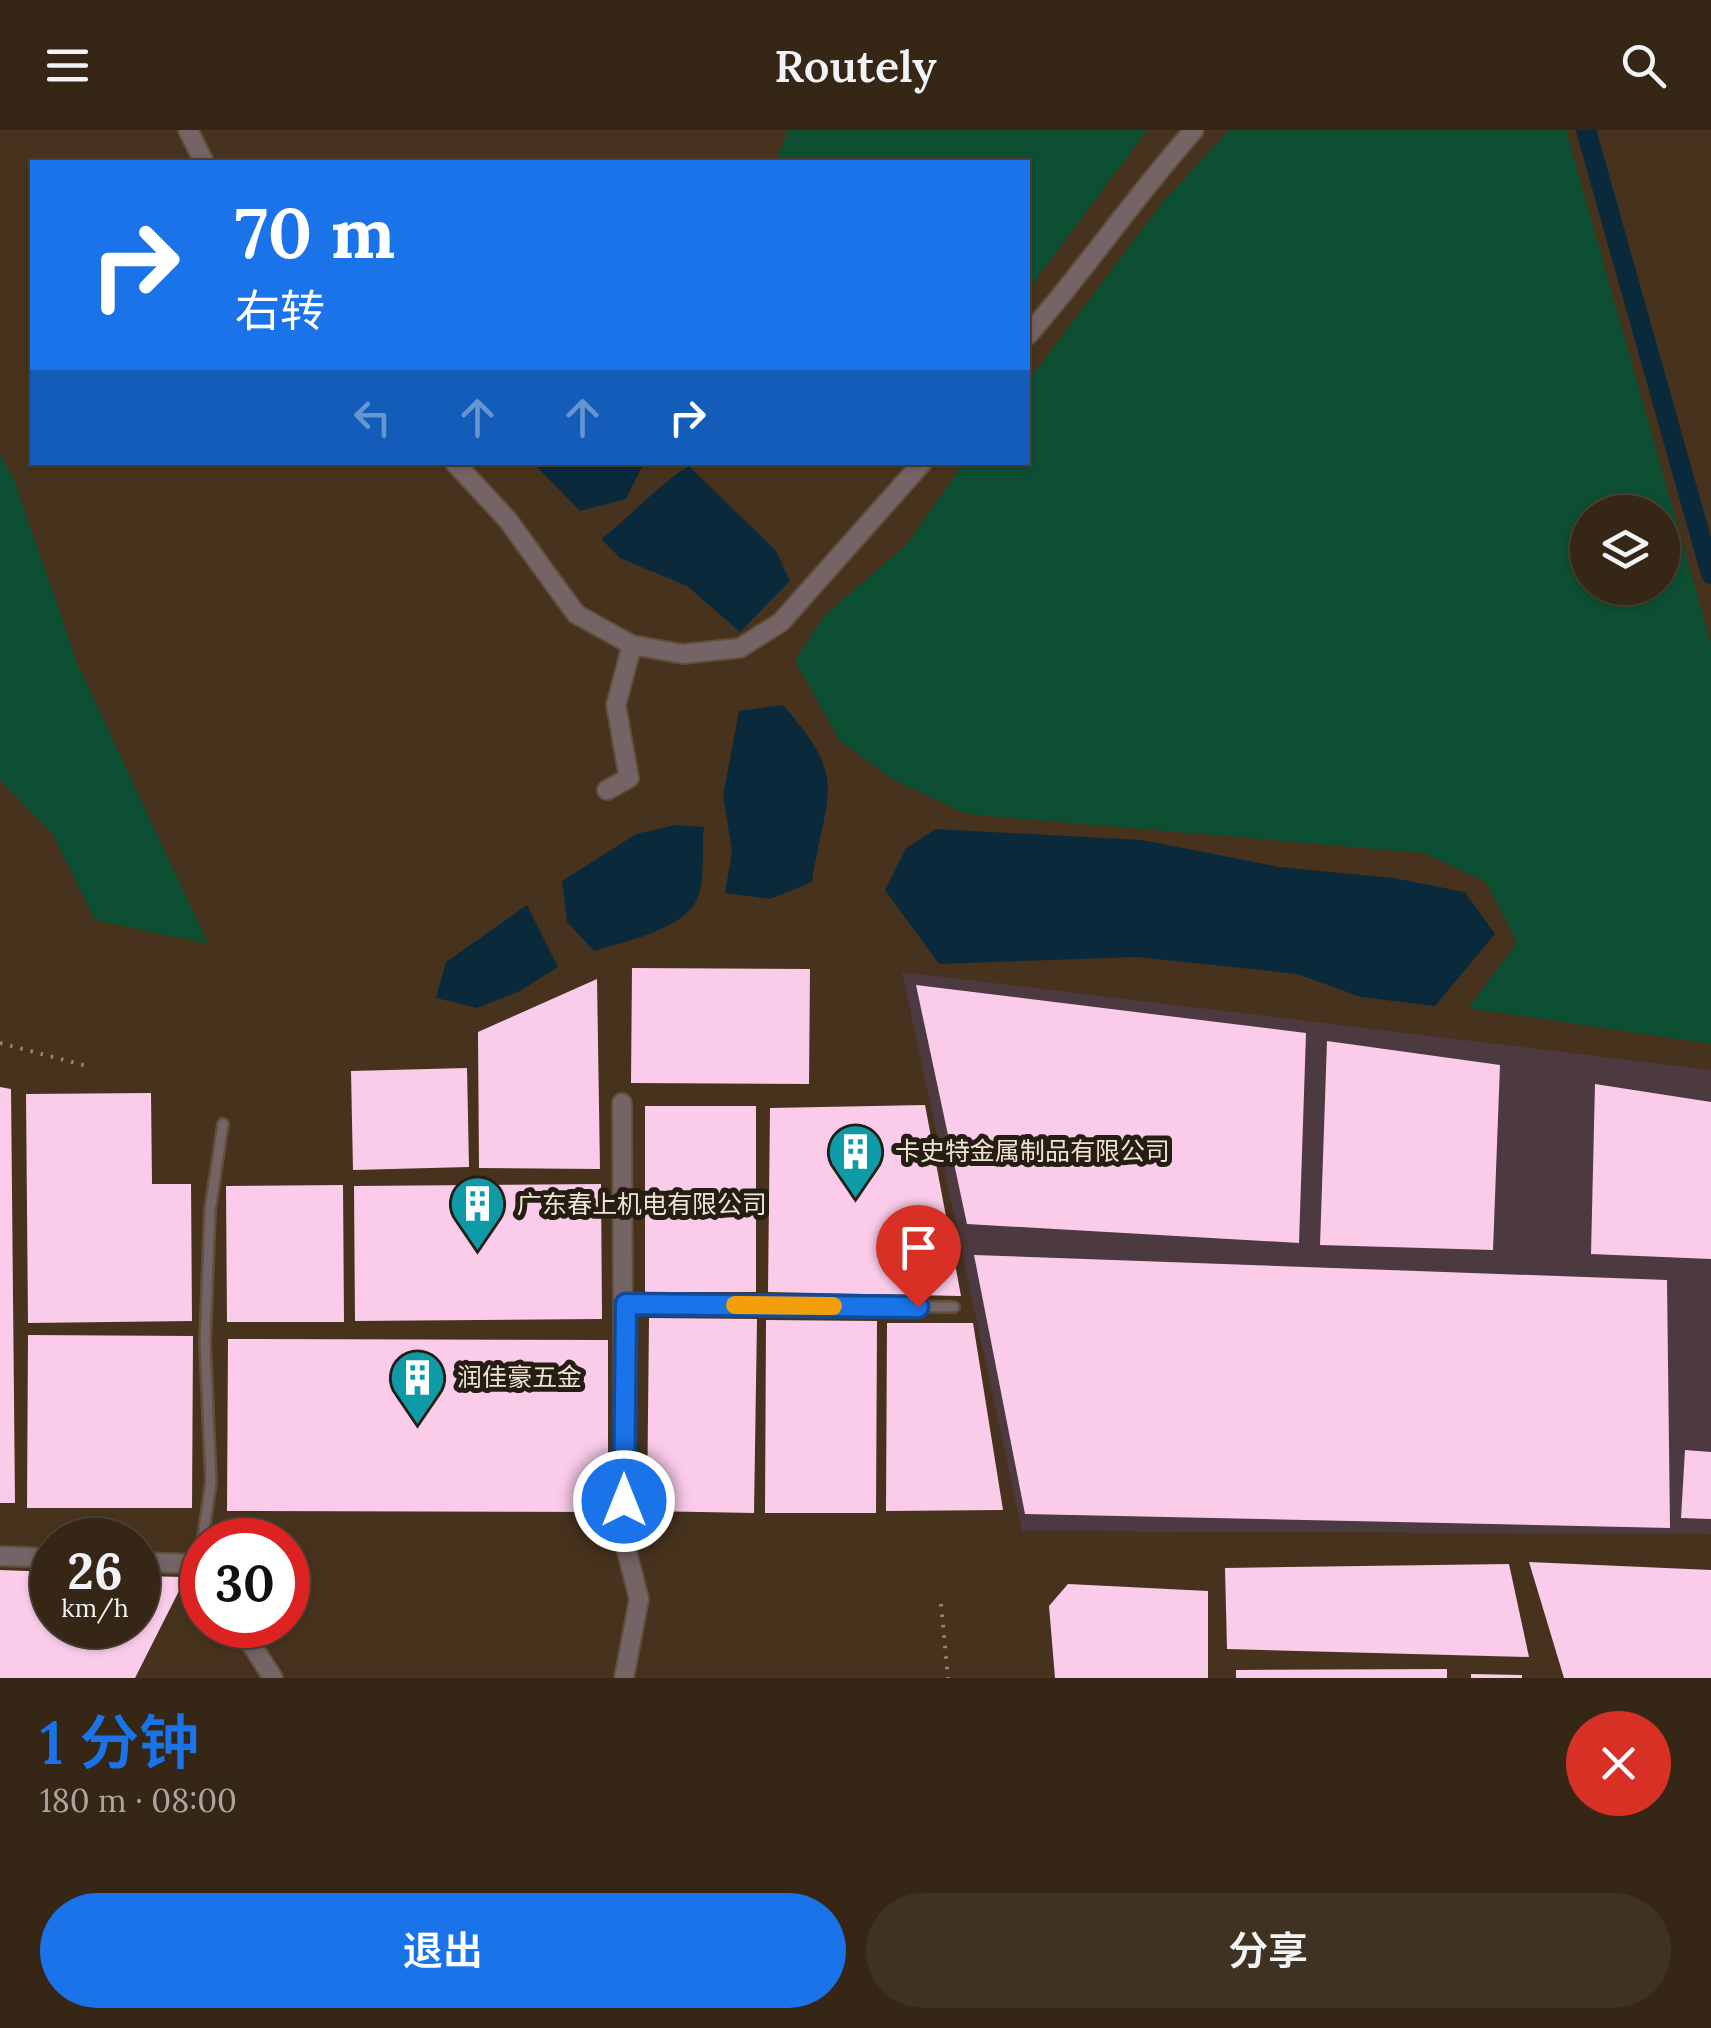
<!DOCTYPE html>
<html lang="zh">
<head>
<meta charset="utf-8">
<style>
  :root { --surface:#352616; --page:#403223; --text:#f1f3f6; --muted:#aaa5a1; --line:#4f4335; --accent:#1a73e8 }
  body { margin:0; font-family:Lora,"Noto Sans SC",serif; background:var(--page); color:var(--text); height:100vh; display:flex; flex-direction:column; font-size:38px; white-space:nowrap }
  * { box-sizing:border-box; margin:0 }
  p { font-size:32px; color:var(--muted) }
  .icon { flex:none; width:55px; height:55px; fill:none; stroke:currentColor; stroke-width:2; stroke-linecap:round; stroke-linejoin:round }
  .map { position:relative; height:1548px; overflow:hidden }
  .details { display:flex; flex-direction:column; background:var(--surface); flex:1 }
  .details>* { flex:none }
  .hud { position:absolute; left:30px; top:30px; width:1000px; height:305px; border-radius:0px; box-shadow:0 2px 8px #0004,0 0 0 2px var(--line); background:#1a73e8; color:#fff; overflow:hidden }
  .fabs { position:absolute; left:1570px; top:365px; display:grid; gap:20px }
  .fabs a { display:grid; place-items:center; width:110px; height:110px; border-radius:50%; background:var(--surface); box-shadow:0 2px 8px #0004,0 0 0 2px var(--line); font-size:50px }
  .speed { position:absolute; left:30px; top:1388px; display:flex; gap:20px; font-size:50px; font-weight:700; text-align:center }
  .speed>* { display:grid; place-content:center; width:130px; height:130px; border-radius:50%; background:var(--surface); box-shadow:0 2px 8px #0004,0 0 0 2px var(--line); line-height:1 }
  .speed small { font-size:25px; font-weight:400 }
  .speed .limit { border:15px solid #d22; background:#fff; color:#111 }
  .pin { position:absolute; display:grid; place-items:center; width:85px; height:85px; color:#fff; margin:-102px -42px; border-radius:50% 50% 50% 0; rotate:-45deg; box-shadow:0 0 10px #0007 }
  .pin .icon { rotate:45deg }
  .me { position:absolute; width:110px; margin:-55px; rotate:0deg; stroke-linejoin:round; filter:drop-shadow(0 0 8px #0008) }
  .turn { display:flex; align-items:center; gap:35px; height:210px; padding:0 40px; font-size:45px }
  .turn .icon { width:130px; height:130px; stroke-width:2.5 }
  .turn b { display:block; font-size:70px; line-height:85px }
  .lanes { display:flex; align-items:center; height:95px; padding:0 40px; background:#0003; justify-content:center; gap:50px; direction:ltr }
  .lanes .off { opacity:.35 }
  .round { display:grid; place-items:center; flex:none; width:105px; height:105px; border-radius:52px; background:var(--page) }
  .overview { display:flex; align-items:center; justify-content:space-between; height:170px; padding:0 40px }
  h1 { font-size:60px; font-weight:600; line-height:75px; color:var(--accent) }
  .button { display:flex; gap:20px; margin-top:auto; padding:20px 40px }
  .button a { flex:1; height:115px; border-radius:60px; background:var(--accent); color:#fff; font-size:40px; font-weight:600; line-height:115px; text-align:center }
  .button a+a { background:var(--page); color:var(--text) }
  header { display:flex; justify-content:space-between; align-items:center; height:130px; padding:0 40px; background:var(--surface); font-size:45px; font-weight:600 }
  .map>svg:first-child { display:block }
  .industrial { fill:#4d3940 }
  .green { fill:#0d4f32; fill-rule:evenodd }
  .water { fill:#0a2a3b }
  .lines { fill:none; stroke-linecap:round; stroke-linejoin:round }
  .canal { stroke:#0a2a3b; stroke-width:20 }
  .building { fill:#faccea }
  .service-casing { stroke:#624f3b; stroke-width:14 }
  .minor-casing { stroke:#624f3b; stroke-width:22 }
  .path { stroke:#958573; stroke-width:4; stroke-dasharray:2.5 8; stroke-linecap:butt }
  .service { stroke:#746466; stroke-width:9 }
  .minor { stroke:#746466; stroke-width:18 }
  .route-casing { stroke:#114b97; stroke-width:25 }
  .route { stroke:#1a73e8; stroke-width:18 }
  .slow { stroke:#f59e0b; stroke-width:18 }
  .labels { text-anchor:middle; stroke-width:10; stroke-linejoin:round; paint-order:stroke }
  .poi-label { font-size:25px; fill:#f0e4d6; stroke:#261d13; text-anchor:start }
</style>
</head>
<body>
<header><svg class="icon" aria-label="menu" viewBox="0 0 24 24"><path d="M4 6h16M4 12h16M4 18h16"/></svg>Routely<svg class="icon" aria-label="search" viewBox="0 0 24 24"><circle cx="10" cy="10" r="6"/><path d="M15 15l6 6"/></svg></header>
<div class="map">
<svg width="1711" height="1548" viewBox="0 0 1711 1548">
  <rect width="100%" height="100%" fill="#47331d"/>
  <polygon class="industrial" points="902,842 1711,940 1711,1404 1022,1401"/>
  <g class="green">
    <polygon points="788,0 1147,0 1028,160 1028,32 776,32"/>
    <path d="M1229,0H1566L1711,514V914L1468,878L1517,813L1486,752L1424,723L966,684L892,649L839,610L795,530L824,486L906,415L964,333L1028,332V251L1162,73ZM1662,382V458H1588V382Z"/>
    <polygon points="0,324 14,350 78,535 208,814 95,790 52,703 0,650"/>
  </g>
  <g class="water">
    <polygon points="533,333 644,333 626,369 580,381"/>
    <path d="M689,336L776,421L790,451L740,502L687,456L620,428L601,409C633,385 656,356 689,336Z"/>
    <path d="M783,575C850,652 826,659 812,752L770,769L725,763L732,721L723,666L739,581Z"/>
    <path d="M676,695L704,697C701,719 707,755 694,775C676,801 623,812 594,821L567,792L562,751L636,704Z"/>
    <polygon points="936,699 1142,710 1279,737 1394,748 1465,762 1495,804 1435,876 1361,867 1297,844 1137,827 939,834 885,760 906,718"/>
    <polygon points="527,775 558,837 520,861 477,878 436,868 446,832"/>
  </g>
  <g class="lines">
    <polyline class="canal" points="1586,0 1711,444"/>
  </g>
  <g class="building">
    <polygon points="632,838 810,839 809,954 631,953"/>
    <polygon points="597,849 600,1039 479,1038 478,902"/>
    <polygon points="916,855 1306,903 1299,1113 967,1094"/>
    <polygon points="1327,911 1500,935 1493,1120 1320,1115"/>
    <polygon points="467,938 469,1037 353,1040 351,941"/>
    <polygon points="1595,954 1711,972 1711,1129 1591,1124"/>
    <polygon points="0,957 11,959 15,1373 0,1373"/>
    <polygon points="151,963 152,1054 191,1054 192,1191 28,1193 26,964"/>
    <polygon points="925,975 961,1166 768,1162 770,978"/>
    <rect x="645" y="976" width="111" height="186"/>
    <polygon points="601,1054 602,1189 355,1191 354,1056"/>
    <polygon points="343,1055 344,1192 227,1192 226,1056"/>
    <polygon points="974,1125 1667,1150 1670,1398 1025,1384"/>
    <polygon points="649,1188 757,1189 754,1383 647,1381"/>
    <polygon points="766,1190 877,1191 876,1383 765,1383"/>
    <polygon points="887,1193 973,1193 1003,1380 886,1381"/>
    <polygon points="28,1205 193,1206 192,1378 27,1378"/>
    <polygon points="228,1209 608,1210 608,1382 227,1381"/>
    <polygon points="1685,1320 1711,1322 1711,1389 1681,1388"/>
    <polygon points="1529,1432 1711,1440 1711,1548 1564,1548"/>
    <polygon points="1509,1434 1529,1527 1227,1519 1225,1438"/>
    <polygon points="0,1440 52,1442 52,1495 138,1495 138,1446 186,1447 135,1548 0,1548"/>
    <polygon points="1068,1454 1208,1461 1208,1548 1055,1548 1049,1476"/>
    <polygon points="1447,1539 1447,1548 1236,1548 1236,1540"/>
    <polygon points="1471,1544 1522,1545 1522,1548 1471,1548"/>
  </g>
  <g class="lines">
    <defs>
      <g id="service">
        <polyline points="626,1174 954,1177"/>
        <polyline points="199,1434 211,1352 205,1213 210,1080 223,994"/>
      </g>
      <g id="minor">
        <polyline points="188,0 204,32"/>
        <path d="M1028,205C1086,139 1135,66 1194,0"/>
        <polyline points="454,332 507,389 576,484 632,515 683,524 740,518 781,492 923,332"/>
        <polyline points="607,660 629,648 616,575 632,515"/>
        <polyline points="622,973 624,1410 639,1469 624,1548"/>
        <polyline points="0,1426 52,1428"/>
        <polyline points="138,1432 199,1434 202,1440"/>
        <polyline points="239,1495 273,1548"/>
      </g>
    </defs>
    <use href="#service" class="service-casing"/>
    <use href="#minor" class="minor-casing"/>
    <g class="path">
      <polyline points="0,913 87,936"/>
      <polyline points="941,1474 948,1548"/>
    </g>
    <use href="#service" class="service"/>
    <use href="#minor" class="minor"/>
  </g>
  <g class="lines">
    <defs>
      <polyline id="route" points="624,1371 626,1174 918,1177"/>
    </defs>
    <use href="#route" class="route-casing"/>
    <use href="#route" class="route"/>
    <polyline class="slow" points="735,1175 833,1176"/>
  </g>
  <defs>
    <symbol id="building-pin" viewBox="-11 -11 22 30"><path d="M0 17L-7.5 6A9.5 9.5 0 1 1 7.5 6Z" fill="#0f9aa8" stroke="#261d13"/><path d="M-4-6H4V6H1V3H-1V6H-4ZM-2.5-4.3h1.7v1.8h-1.7ZM.8-4.3h1.7v1.8H.8ZM-2.5-1h1.7V.8h-1.7ZM.8-1h1.7V.8H.8Z" fill="#fff"/></symbol>
  </defs>
  <g fill-rule="evenodd">
    <use href="#building-pin" x="824" y="990" width="63" height="86"/>
    <use href="#building-pin" x="446" y="1042" width="63" height="86"/>
    <use href="#building-pin" x="386" y="1216" width="63" height="86"/>
  </g>
  <g class="labels">
    <g class="poi-label">
      <text x="895" y="1030">卡史特金属制品有限公司</text>
      <text x="517" y="1083">广东春上机电有限公司</text>
      <text x="457" y="1256">润佳豪五金</text>
    </g>
  </g>
</svg>
<div class="fabs">
<a><svg class="icon" aria-label="layers" viewBox="0 0 24 24"><path d="M12 4l9 5-9 5-9-5zM3 14l9 5 9-5"/></svg></a>
</div>
<div class="speed"><div>26<small>km/h</small></div><div class="limit">30</div></div>
<div class="pin" style="left:918px;top:1177px;background:#d93025"><svg class="icon" aria-label="arrive" viewBox="0 0 24 24"><path d="M6 21V4h12l-3 4 3 4H6"/></svg></div>
<svg class="me" style="left:624px;top:1371px" viewBox="-20 -20 40 40"><circle r="17" fill="#1a73e8" stroke="#fff" stroke-width="3"/><path d="M0-11L8 9 0 5-8 9z" fill="#fff"/></svg>
<div class="hud">
<div class="turn"><svg class="icon" aria-label="right" viewBox="0 0 24 24"><path d="M7 20v-9h11M14 6l5 5-5 5"/></svg><div><b>70 m</b>右转</div></div>
<div class="lanes"><svg class="icon off" aria-label="left" viewBox="0 0 24 24"><path d="M17 20v-9H6M10 6l-5 5 5 5"/></svg><svg class="icon off" aria-label="ahead" viewBox="0 0 24 24"><path d="M12 20V5M6 11l6-6 6 6"/></svg><svg class="icon off" aria-label="ahead" viewBox="0 0 24 24"><path d="M12 20V5M6 11l6-6 6 6"/></svg><svg class="icon" aria-label="right" viewBox="0 0 24 24"><path d="M7 20v-9h11M14 6l5 5-5 5"/></svg></div>
</div>
</div>
<section class="details">
<div class="overview"><div><h1>1 分钟</h1><p>180 m · 08:00</p></div><a class="round" style="background:#d93025;color:#fff"><svg class="icon" aria-label="close" viewBox="0 0 24 24"><path d="M6 6l12 12M18 6L6 18"/></svg></a></div>
<div class="button"><a>退出</a><a>分享</a></div>
</section>
</body>
</html>
